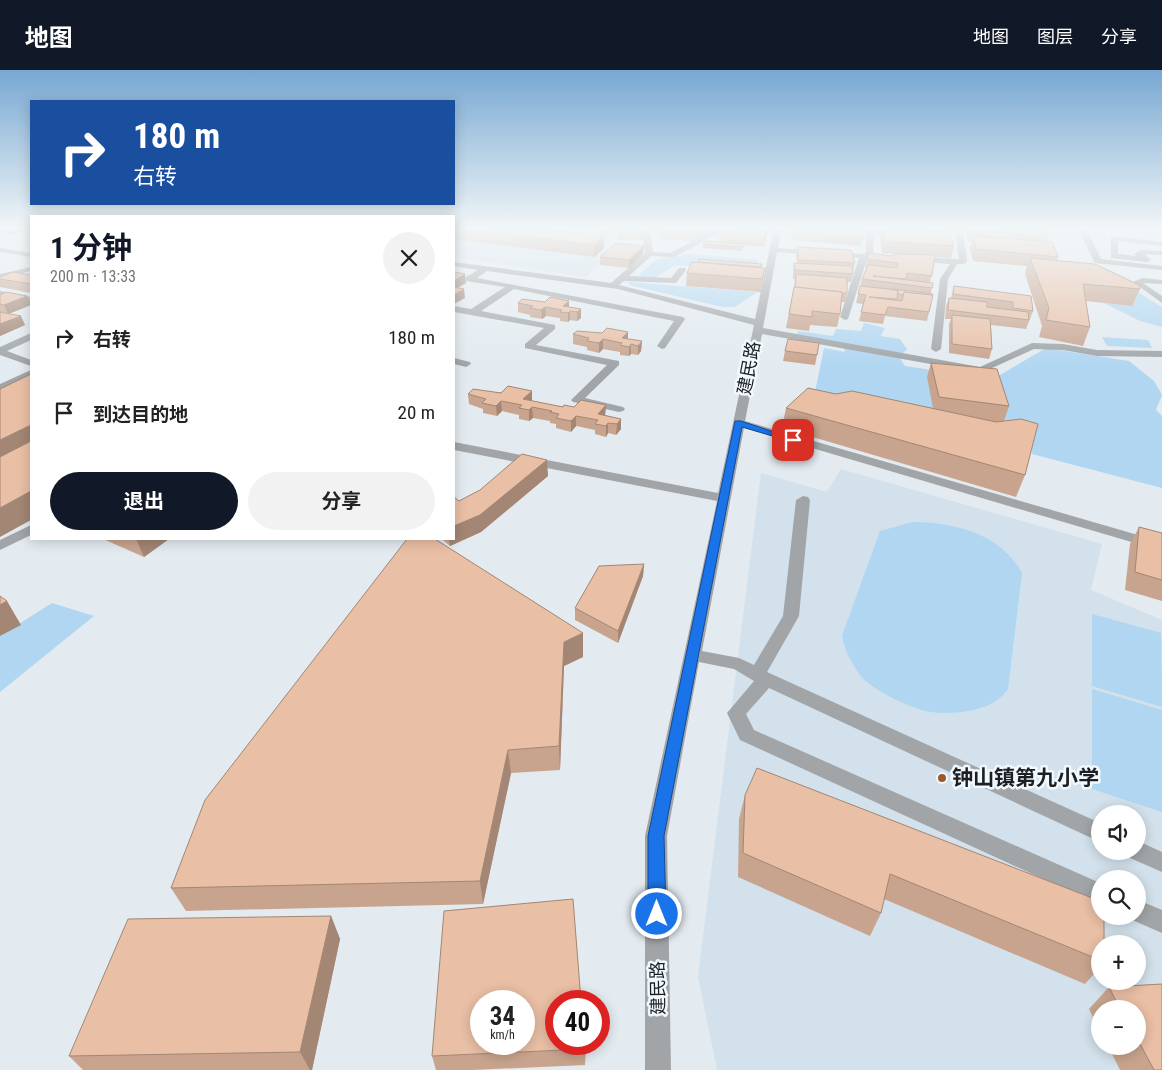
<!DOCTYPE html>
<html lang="zh">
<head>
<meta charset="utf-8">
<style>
  :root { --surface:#fff; --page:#f2f2f2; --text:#222; --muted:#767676; --accent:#111827 }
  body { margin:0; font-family:"Roboto Condensed","Noto Sans SC",sans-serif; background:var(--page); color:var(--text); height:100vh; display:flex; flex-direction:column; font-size:19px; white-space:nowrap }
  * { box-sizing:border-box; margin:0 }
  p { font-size:16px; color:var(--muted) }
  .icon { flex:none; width:28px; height:28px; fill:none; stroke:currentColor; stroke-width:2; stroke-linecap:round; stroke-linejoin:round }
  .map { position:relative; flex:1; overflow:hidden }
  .side { position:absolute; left:30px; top:145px; width:425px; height:325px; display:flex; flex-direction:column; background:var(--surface); border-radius:0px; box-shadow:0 2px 12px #0003 }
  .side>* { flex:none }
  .hud { position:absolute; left:30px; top:30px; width:425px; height:105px; border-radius:0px; box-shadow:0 2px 12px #0003; background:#1a4fa0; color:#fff; overflow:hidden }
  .controls { position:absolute; left:1091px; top:735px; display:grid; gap:10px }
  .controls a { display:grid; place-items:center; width:55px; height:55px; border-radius:50%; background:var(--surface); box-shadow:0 2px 12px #0003; font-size:25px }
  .speed { position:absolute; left:470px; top:920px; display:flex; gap:10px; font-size:25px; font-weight:700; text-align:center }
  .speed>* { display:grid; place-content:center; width:65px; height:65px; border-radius:50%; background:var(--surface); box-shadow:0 2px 12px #0003; line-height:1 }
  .speed small { font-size:12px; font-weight:400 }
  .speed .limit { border:8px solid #d22; background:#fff; color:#111 }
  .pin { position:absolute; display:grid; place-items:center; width:42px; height:42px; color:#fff; margin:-21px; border-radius:10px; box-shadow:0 2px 8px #0006 }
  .me { position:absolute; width:55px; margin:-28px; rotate:0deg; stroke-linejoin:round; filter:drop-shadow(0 0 4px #0008) }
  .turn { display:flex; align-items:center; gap:18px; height:105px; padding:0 20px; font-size:22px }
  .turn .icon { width:65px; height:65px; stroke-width:2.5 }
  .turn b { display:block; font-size:35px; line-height:42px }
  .round { display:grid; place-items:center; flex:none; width:52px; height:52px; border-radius:26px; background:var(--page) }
  .headline { display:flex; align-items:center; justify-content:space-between; height:85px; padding:0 20px }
  h1 { font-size:30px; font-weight:700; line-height:38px; color:var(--accent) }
  .primary-button { display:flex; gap:10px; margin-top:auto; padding:10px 20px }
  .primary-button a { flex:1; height:58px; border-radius:30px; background:var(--accent); color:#fff; font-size:20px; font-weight:700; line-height:58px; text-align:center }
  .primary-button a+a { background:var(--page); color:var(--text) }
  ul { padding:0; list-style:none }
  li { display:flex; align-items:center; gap:15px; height:75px; padding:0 20px }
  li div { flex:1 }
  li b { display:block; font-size:19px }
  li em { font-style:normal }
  header { display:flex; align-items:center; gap:30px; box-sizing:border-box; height:70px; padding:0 25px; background:var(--accent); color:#fff }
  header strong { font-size:24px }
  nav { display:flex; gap:28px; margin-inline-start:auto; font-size:18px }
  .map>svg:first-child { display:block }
  .built { fill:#d2e1eb; fill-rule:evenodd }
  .green { fill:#b0d6f1; fill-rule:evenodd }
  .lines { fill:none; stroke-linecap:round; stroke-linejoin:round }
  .minor { fill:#a2a5a7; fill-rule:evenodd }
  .wall { fill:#c8a48e }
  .shaded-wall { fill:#a38674 }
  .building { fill:#e9bfa5; stroke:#a38674; fill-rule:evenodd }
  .route { fill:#1a73e8; stroke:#114b97 }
  .poi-dot { fill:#9b5828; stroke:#f1f8fe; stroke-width:2 }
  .labels { text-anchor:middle; stroke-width:5; stroke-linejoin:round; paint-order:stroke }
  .street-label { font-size:18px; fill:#1d2022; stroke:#f1f8fe }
  .near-poi-label { font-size:21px; font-weight:bold; fill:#1d2022; stroke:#f1f8fe; text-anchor:start }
</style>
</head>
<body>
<header>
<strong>地图</strong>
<nav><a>地图</a><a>图层</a><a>分享</a></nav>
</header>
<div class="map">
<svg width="1162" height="1000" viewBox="0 0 1162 1000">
  <rect width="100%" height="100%" fill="#e3ebf0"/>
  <g class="built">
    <polygon points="454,159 610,159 617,175 615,179 586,207 454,187"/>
    <path d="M841,399L1102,474L1091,520L1162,550V1000H717L698,907L761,403L827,422ZM1100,744H1138V781H1100ZM1100,809H1138V846H1100ZM1100,874H1138V911H1100ZM1100,939H1138V976H1100Z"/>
  </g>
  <g class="green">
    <polygon points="690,184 758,190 755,200 675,195 655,208 641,207 640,204 657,189"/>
    <polygon points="1112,206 1162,237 1162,257 1140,251 1104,233 1132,236"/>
    <polygon points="628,212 757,222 735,237 722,237 630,215"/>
    <path d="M864,253L885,258L881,266L900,269L907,279L899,287L905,296L993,309L1046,278L1129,291L1154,311L1162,325L1156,340L1162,346V418L1032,384V375L812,337L824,278L845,282L843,273L797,265L798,261L833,266L836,259L861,261ZM992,314L1003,352L934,342Z"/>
    <polygon points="1102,267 1148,270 1152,278 1107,276"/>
    <path d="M913,452C954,452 1001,464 1022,503L1008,619C999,632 987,637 973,640C959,643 945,644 931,642C913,640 870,619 860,605C852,594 844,579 842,566L880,461Z"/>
    <polygon points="52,533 94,546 0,622 0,566"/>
    <polygon points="1092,544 1161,563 1162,637 1092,616"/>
    <polygon points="1092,619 1162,640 1162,742 1092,719"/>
  </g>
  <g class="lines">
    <g class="minor">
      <polygon points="602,159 610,159 612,163 605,165"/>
      <polygon points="642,159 650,159 653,182 670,183 717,159 727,159 674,187 651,186 629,206 671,208 679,198 685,198 686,200 676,213 624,211 619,215 755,249 774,159 782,159 778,178 864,184 866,182 866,159 874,159 873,185 887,186 891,188 887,190 867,189 848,249 845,250 840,247 859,188 777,182 763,258 980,297 1032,273 1063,274 1097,280 1162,281 1162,287 1097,286 1063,280 1034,279 981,303 762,264 745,351 1162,472 1162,481 744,358 702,581 739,588 754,595 783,546 796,430 803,426 808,427 810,430 799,546 767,602 1100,753 1100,772 769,618 746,644 754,660 1100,813 1100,835 740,670 727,643 754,611 734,599 699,592 667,766 671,1000 645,1000 645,766 717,431 454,380 454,372 718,423 754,255 618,219 487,201 477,208 683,247 685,249 665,278 662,279 657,276 674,251 514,219 481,241 555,255 555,259 536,275 619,291 619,295 585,328 623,337 625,339 623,341 619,342 573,332 571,330 607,295 525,278 525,274 544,258 454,242 454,236 471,239 505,217 466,211 466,207 478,200 454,196 454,192 611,213 645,183"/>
      <polygon points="955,159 963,159 967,192 963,194 957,194 948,209 941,279 936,282 931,279 940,209 950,194 915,191 911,189 915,187 959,189"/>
      <polygon points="1081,160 1088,162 1101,189 1162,196 1162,200 1095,193 1080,162"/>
      <polygon points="1111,166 1162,172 1162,176 1118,171 1118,184 1136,186 1134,184 1140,180 1162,181 1162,185 1144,184 1151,190 1147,192 1111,188"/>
      <polygon points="0,178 31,183 31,187 0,182"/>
      <polygon points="31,197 31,201 0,208 0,204"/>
      <polygon points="1142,208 1162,210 1162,214 1143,213 1162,226 1162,233 1133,212"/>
      <polygon points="0,221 31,227 31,233 0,227"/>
      <polygon points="31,263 31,270 7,281 31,290 31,296 0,285 0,277"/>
      <polygon points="454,288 470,292 471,294 466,297 454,294"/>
      <polygon points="31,300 31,307 0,321 0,314"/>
      <polygon points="31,455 31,465 0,480 0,470"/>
      <polygon points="1138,771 1162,782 1162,802 1130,788 1127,781 1138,781"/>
      <polygon points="1138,830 1162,840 1162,863 1130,849 1129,846 1138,846"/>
    </g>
  </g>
  <g class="wall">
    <polygon points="0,159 28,159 28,160 12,165 2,163 0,164"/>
    <polygon points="454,159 542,159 604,178 594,187 454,169"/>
    <polygon points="644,159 643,170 618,170 618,162"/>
    <polygon points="660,159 717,159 695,171 659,169"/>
    <polygon points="769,159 764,177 744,175 742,181 703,178 703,174 719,172 720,161"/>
    <polygon points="793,159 862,159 863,168 861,176 791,170"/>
    <polygon points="876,159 949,159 948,162 954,176 951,188 935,187 930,213 933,213 931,223 929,242 927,251 885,246 883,254 859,251 863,234 856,233 862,209 867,198 865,197 867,189 893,186 894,184 882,183 880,168 881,164 876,164"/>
    <polygon points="966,159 1045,159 1048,166 1046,172 1058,187 1057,190 1140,219 1132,236 1086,231 1090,257 1083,276 1039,267 1042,256 1025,204 1027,196 973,191 970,177 972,172 968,171"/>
    <polygon points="644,176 643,184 629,198 600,195 600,187"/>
    <polygon points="798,177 855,193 853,201 853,204 851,212 847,212 847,223 846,232 841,232 840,244 837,257 810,255 809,261 786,258 794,217 795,209 793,209 793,201 794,193 797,193 796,185"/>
    <polygon points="765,198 761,222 686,216 687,203"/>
    <polygon points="31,205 31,223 0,217 0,207"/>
    <polygon points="954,216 1031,226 1033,241 1026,259 991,255 992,279 989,289 949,283 949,254 951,249 945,249 946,236 949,228 951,228"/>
    <polygon points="0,225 31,235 9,244 25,255 0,266"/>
    <polygon points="569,231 569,237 581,239 581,248 577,251 570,250 568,252 560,251 560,248 546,246 542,249 530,247 530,245 518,242 518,233"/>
    <polygon points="573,264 628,269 642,271 641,281 638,285 631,284 629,286 620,285 620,282 603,279 599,283 587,280 587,277 573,274"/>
    <polygon points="785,281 817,285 815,295 783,291"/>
    <polygon points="931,293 1009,336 1004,351 1025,405 1016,427 782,358 786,338 836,324 933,338 927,307"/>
    <polygon points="532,321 532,331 563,337 574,337 606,335 605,345 621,349 621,359 616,365 608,363 606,367 595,364 595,360 576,356 571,362 556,358 556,354 550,353 550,351 533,348 529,351 519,349 519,345 502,341 497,346 483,343 483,339 469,334 468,324"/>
    <polygon points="548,406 481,462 450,476 442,469 454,469 459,431"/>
    <polygon points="1139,457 1162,463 1162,531 1125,520 1130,474"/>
    <polygon points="103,469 169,469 144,487"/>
    <polygon points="644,494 643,506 618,573 575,550 575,538"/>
    <polygon points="583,563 583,587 564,596 560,700 511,703 483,834 186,841 171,818"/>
    <polygon points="745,725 1100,874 1100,897 1085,914 884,829 881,843 870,866 738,807 739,749"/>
    <polygon points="331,846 340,869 312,1000 83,1000 69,986"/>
    <polygon points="1162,914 1162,1000 1120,1000 1108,976 1138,976 1138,939 1100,939 1100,961 1089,939 1109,917"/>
    <polygon points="586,979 585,995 472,1000 436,1000 432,986"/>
  </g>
  <g class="shaded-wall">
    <polygon points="9,159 28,159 28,160 12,165"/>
    <polygon points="696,159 717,159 695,171"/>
    <polygon points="767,159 769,159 764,177 765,165"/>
    <polygon points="604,166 604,178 594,187 594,175"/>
    <polygon points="644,176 643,184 629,198 629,190"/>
    <polygon points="465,204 466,213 454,220 454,211"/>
    <polygon points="464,219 465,228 454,234 454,225"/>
    <polygon points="27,226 31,235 8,244 4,235"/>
    <polygon points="569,231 569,240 563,236"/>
    <polygon points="545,237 546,246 542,249 541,240"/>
    <polygon points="581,239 581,248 577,251 577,242"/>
    <polygon points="570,241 570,250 568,252 568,243"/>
    <polygon points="21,246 25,255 0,266 0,254"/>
    <polygon points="628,262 628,271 622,268"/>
    <polygon points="603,269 603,279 599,283 599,273"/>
    <polygon points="642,271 641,281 638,285 638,276"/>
    <polygon points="631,274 631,284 629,286 629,277"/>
    <polygon points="532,321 532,331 523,329"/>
    <polygon points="501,331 502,341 497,346 496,336"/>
    <polygon points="606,335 605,346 598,344"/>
    <polygon points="532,337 533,348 529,351 529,340"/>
    <polygon points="576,346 576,356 571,362 571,351"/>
    <polygon points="621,349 621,359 616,365 617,354"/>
    <polygon points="608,353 608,363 606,367 606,356"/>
    <polygon points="31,355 31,381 0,397 0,370"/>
    <polygon points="547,390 548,406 481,462 450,476 449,469 454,469 454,456"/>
    <polygon points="31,421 31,450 0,467 0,438"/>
    <polygon points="136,469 169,469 144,487"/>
    <polygon points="644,494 643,506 618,573 618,561"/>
    <polygon points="7,531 21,555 0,566 0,535"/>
    <polygon points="583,563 583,587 564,596 560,700 559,676 564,572"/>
    <polygon points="508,680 511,703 483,834 480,811"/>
    <polygon points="331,846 340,869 312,1000 310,1000 300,982"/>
  </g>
  <g class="building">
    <polygon points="465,159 542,159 604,166 594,175"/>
    <polygon points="618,159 644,159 644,163 618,162"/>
    <polygon points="724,159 767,159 765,165 720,161"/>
    <polygon points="793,159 854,159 863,160 863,168 793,162"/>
    <polygon points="883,159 913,159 949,162 954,176 884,171"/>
    <polygon points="971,159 1045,159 1048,166 971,160"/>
    <polygon points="973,166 1052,172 1058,187 976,179"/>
    <polygon points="705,171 744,174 743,177 703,174"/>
    <polygon points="616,173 644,176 629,190 600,187"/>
    <polygon points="798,177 851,180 855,193 798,190"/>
    <polygon points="869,183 893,186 894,184 935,185 932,206 907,203 906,209 873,206 933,213 932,218 862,209 868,195 897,198 898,193 867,189"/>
    <polygon points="1030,188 1095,194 1139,215 1140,219 1083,214 1090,257 1046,250 1049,238"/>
    <polygon points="699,189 762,194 761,197 698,192"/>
    <polygon points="692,192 765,198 762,209 687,203"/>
    <polygon points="794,193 852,196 853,204 795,200"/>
    <polygon points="13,202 31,205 31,214 0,209 0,207"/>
    <polygon points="454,202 465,204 454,211"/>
    <polygon points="796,204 847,208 847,223 841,223 842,222 795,217"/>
    <polygon points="860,216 898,220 897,229 869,227 902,231 904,222 933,225 929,242 888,237 885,245 861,242 866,225 858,224"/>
    <polygon points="954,216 1031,226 1033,241 1013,238 1013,232 953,224"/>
    <polygon points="454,217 464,219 454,225"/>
    <polygon points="794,217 842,222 840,244 812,241 812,247 789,244"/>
    <polygon points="893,219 933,224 932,225 904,222 903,225 898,224 898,220 892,220"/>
    <polygon points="6,222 27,226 4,235 0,234 0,225"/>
    <polygon points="550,227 569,231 563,236 581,239 577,242 570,241 568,243 560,242 562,240 545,237 541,240 530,238 533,236 518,233 522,229 545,232"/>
    <polygon points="949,228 987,232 987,237 1028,242 1029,250 948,240"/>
    <polygon points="0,242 21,246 0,254"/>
    <polygon points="952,245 990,249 992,279 952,274"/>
    <polygon points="607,258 628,262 622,268 642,271 638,276 631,274 629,277 620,275 622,273 603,269 599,273 587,271 589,268 573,264 577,261 602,263"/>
    <polygon points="788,269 819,273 817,285 785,281"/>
    <polygon points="931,293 997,299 1009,336 939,327"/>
    <polygon points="31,304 31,355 0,370 0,319"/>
    <polygon points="508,316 532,321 523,329 563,337 564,335 574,337 581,330 606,335 598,344 621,349 617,354 608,353 606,356 595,354 598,350 576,346 571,351 556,348 559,344 550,342 552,341 532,337 529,340 519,338 522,335 501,331 496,336 482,333 486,329 468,324 473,319 501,323"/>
    <polygon points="808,318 836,324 852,321 996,352 1021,349 1038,354 1025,405 786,338"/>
    <polygon points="31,371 31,421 0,438 0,387"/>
    <polygon points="522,384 547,390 480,445 454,456 454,427 459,431 480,420"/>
    <polygon points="1139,457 1162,463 1162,510 1135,502"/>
    <polygon points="407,469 435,469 583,563 564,572 559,676 508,680 480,811 171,818 205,730"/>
    <polygon points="644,494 618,561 575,538 599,496"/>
    <polygon points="0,526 7,531 0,535"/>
    <polygon points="757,698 1100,831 1100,846 1104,846 1104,874 1100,874 1100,890 890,804 881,843 743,783 745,725"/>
    <path d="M573,829L581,931H556V974H585L586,979L432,986L444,841ZM481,931H524V974H481Z"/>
    <polygon points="331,846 300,982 69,986 128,849"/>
    <polygon points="1162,914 1162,1000 1154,1000 1138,970 1138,939 1120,939 1109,917"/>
  </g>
  <linearGradient id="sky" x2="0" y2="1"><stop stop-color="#77a7d2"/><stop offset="0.53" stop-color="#f2f6f8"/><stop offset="1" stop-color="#f2f6f8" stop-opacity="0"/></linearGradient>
  <rect width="1162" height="299" fill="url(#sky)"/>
  <polygon class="route" points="735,351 741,351 798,370 793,372 742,357 664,766 666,844 663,850 657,852 651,850 648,844 648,766"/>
  <circle class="poi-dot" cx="942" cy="708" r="5"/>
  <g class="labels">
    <g class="street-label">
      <text transform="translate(749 298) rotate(-79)" y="6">建民路</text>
      <text transform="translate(658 918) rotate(-91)" y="6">建民路</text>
    </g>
    <g class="near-poi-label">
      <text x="952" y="715">钟山镇第九小学</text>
    </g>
  </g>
</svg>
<div class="controls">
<a><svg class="icon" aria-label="sound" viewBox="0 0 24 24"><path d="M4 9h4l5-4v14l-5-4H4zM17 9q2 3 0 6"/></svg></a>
<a><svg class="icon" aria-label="search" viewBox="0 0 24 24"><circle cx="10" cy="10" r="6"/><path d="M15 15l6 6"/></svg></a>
<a>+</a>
<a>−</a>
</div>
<div class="speed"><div>34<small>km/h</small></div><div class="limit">40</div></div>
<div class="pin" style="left:793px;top:370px;background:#d93025"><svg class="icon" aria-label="arrive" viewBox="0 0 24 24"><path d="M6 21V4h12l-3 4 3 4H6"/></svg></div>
<svg class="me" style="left:657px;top:844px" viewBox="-20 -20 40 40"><circle r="17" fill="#1a73e8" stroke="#fff" stroke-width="3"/><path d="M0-11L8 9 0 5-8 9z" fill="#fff"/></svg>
<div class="hud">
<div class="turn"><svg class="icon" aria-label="right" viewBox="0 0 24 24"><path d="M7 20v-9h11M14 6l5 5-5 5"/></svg><div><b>180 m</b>右转</div></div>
</div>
<section class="side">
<div class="headline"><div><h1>1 分钟</h1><p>200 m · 13:33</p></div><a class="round"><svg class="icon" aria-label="close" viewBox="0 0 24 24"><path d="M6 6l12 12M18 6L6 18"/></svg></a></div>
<ul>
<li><svg class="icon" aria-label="right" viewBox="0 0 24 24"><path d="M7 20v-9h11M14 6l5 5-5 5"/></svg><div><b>右转</b></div><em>180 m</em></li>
<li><svg class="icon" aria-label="arrive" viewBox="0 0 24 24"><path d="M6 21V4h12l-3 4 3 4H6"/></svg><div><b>到达目的地</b></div><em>20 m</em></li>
</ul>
<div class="primary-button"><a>退出</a><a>分享</a></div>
</section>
</div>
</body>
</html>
